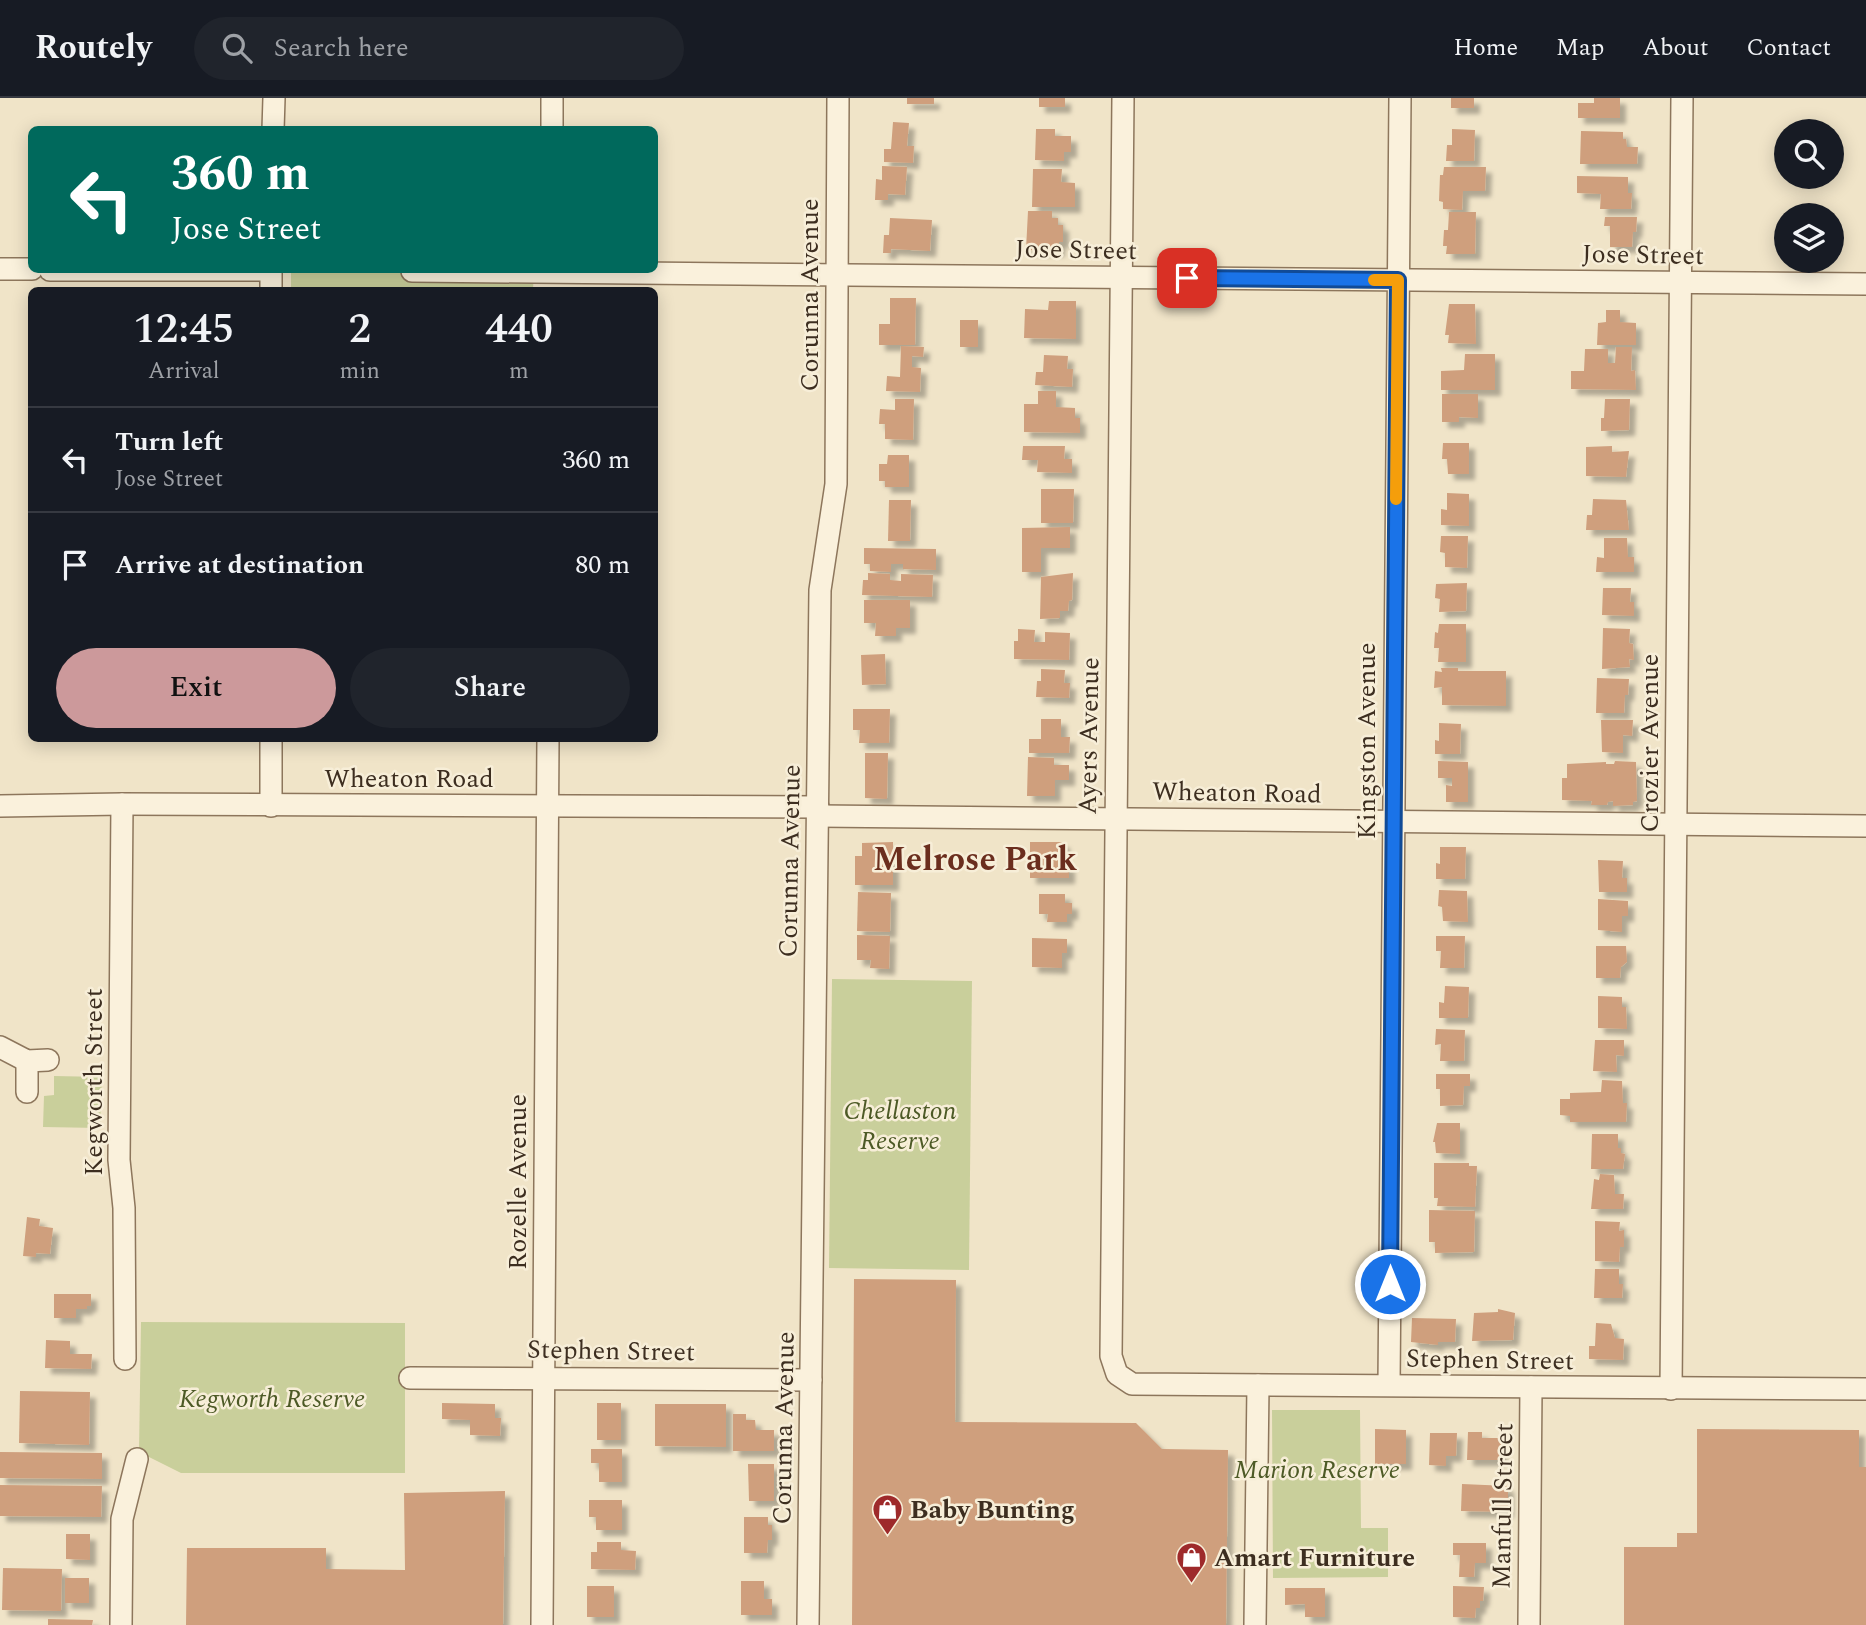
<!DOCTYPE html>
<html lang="en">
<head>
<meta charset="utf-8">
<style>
  :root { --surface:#171b24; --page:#20242c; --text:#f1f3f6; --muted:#9ea1a6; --line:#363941; --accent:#cc999b }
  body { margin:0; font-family:Spectral,serif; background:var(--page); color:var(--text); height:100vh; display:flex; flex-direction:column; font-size:26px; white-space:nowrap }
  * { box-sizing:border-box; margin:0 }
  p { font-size:23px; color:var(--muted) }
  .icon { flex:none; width:38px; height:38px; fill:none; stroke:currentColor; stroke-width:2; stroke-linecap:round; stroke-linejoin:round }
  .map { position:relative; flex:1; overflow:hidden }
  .sheet { position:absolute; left:28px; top:189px; width:630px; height:455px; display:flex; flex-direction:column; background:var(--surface); border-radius:10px; box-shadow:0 4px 18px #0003 }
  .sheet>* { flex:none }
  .hud { position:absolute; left:28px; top:28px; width:630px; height:147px; border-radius:10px; box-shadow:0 4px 18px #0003; background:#00695c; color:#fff; overflow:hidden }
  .fabs { position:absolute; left:1774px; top:21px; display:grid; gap:14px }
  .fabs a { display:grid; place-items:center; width:70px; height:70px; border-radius:50%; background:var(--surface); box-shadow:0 4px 18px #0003; font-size:35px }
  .pin { position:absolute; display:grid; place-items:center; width:60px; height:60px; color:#fff; margin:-30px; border-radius:14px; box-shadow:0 4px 10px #0006 }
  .me { position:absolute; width:77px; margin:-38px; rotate:0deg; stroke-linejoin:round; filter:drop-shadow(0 0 5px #0008) }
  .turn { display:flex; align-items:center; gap:24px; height:147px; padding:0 28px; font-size:32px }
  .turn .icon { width:91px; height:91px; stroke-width:2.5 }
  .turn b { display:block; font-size:49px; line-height:60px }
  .eta { display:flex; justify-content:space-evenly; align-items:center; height:119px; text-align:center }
  .eta b { font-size:42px; font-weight:600; line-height:49px }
  .action { display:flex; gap:14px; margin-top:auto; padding:14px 28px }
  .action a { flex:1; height:80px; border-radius:42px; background:var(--accent); color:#111; font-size:28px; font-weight:600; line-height:80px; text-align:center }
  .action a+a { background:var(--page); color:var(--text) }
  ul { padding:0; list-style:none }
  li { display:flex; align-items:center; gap:21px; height:105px; padding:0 28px; border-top:2px solid var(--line) }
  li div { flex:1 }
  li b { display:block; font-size:26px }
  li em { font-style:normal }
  header { display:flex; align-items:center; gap:42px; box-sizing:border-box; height:98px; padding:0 35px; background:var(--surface); border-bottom:2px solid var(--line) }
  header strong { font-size:33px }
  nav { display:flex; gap:38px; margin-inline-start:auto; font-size:24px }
  .search { width:490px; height:63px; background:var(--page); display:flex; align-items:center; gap:18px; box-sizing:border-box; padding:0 24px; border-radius:38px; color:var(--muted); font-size:26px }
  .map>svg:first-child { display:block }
  .green { fill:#c9cf9b }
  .building { fill:#cf9f7d; filter:url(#shadow) }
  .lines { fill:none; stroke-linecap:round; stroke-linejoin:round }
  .minor-casing { stroke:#8d765c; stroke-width:24 }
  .minor { stroke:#faf1dc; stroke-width:21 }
  .route-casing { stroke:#114b97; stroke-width:18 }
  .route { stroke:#1a73e8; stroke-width:12 }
  .slow { stroke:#f59e0b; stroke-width:12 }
  .labels { text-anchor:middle; stroke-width:5; stroke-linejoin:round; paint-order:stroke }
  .street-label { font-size:26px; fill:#3d2e20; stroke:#f7eed8 }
  .park-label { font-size:26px; font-style:italic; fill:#4d5a26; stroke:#f7eed8 }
  .poi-label { font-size:26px; font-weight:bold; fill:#3d2e20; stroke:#f7eed8; text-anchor:start }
  .district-label { font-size:33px; font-weight:bold; fill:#6b2e1e; stroke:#f7eed8 }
</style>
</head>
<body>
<header>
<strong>Routely</strong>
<div class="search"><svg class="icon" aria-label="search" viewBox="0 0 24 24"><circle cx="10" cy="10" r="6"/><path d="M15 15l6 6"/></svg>Search here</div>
<nav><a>Home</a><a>Map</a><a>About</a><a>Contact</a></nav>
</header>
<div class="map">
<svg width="1866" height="1527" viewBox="0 0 1866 1527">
  <defs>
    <filter id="shadow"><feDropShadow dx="6" dy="6" stdDeviation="2" flood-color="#0004"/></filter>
  </defs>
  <rect width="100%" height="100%" fill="#f0e4c8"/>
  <g class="green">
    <polygon points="291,172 534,172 533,192 291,192"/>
    <polygon points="832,881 972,883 969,1172 829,1170"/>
    <polygon points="54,978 102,979 100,1030 43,1029 44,998 54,997"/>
    <polygon points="141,1224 405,1225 405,1375 181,1375 139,1354"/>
    <polygon points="1272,1312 1360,1312 1361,1430 1388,1430 1388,1479 1273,1480"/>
  </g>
  <g class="building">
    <rect x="907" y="0" width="27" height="6"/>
    <rect x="1039" y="0" width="26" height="9"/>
    <rect x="1451" y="0" width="23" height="10"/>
    <polygon points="1594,0 1620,0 1620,20 1578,20 1578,5 1594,5"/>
    <polygon points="893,24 909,25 907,48 914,48 913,65 884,64 884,51 891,51"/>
    <polygon points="1036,31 1055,31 1055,38 1071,38 1071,54 1064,54 1064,63 1035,62"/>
    <polygon points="1452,31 1475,32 1474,63 1446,63 1447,47 1452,47"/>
    <polygon points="1581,33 1623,34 1623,41 1626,41 1627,49 1638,49 1637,66 1580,66"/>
    <polygon points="882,68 907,69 905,97 888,96 888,102 875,102 876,81 882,82"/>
    <polygon points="1444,69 1486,69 1485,93 1463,93 1462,112 1443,111 1443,104 1439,103 1440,77 1443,77"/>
    <polygon points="1033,71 1062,71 1061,84 1075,85 1075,109 1032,109"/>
    <polygon points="1577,78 1628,79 1628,95 1632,95 1631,111 1600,111 1601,96 1577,95"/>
    <polygon points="1028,113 1052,113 1052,120 1058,120 1058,127 1063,127 1063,144 1059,144 1059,153 1026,152"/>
    <polygon points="1449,114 1476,114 1475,156 1446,156 1447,148 1443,148 1444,132 1448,132"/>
    <polygon points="1605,119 1637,119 1636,134 1633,134 1632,149 1610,149 1610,128 1604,128"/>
    <polygon points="890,120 932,122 930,153 891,151 891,155 883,155 884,137 889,137"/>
    <polygon points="890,200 916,200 915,247 879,247 879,226 890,226"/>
    <polygon points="1049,203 1076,203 1076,241 1024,240 1025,211 1048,212"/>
    <polygon points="1449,206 1475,206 1476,246 1448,245 1449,237 1445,237"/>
    <polygon points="1606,212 1620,212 1620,224 1636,225 1636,247 1597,247 1598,225 1606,224"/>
    <rect x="960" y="222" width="18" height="27"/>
    <polygon points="901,248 924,249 923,259 912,258 912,269 921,270 920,294 886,293 887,278 900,279"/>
    <polygon points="1616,249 1632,249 1631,273 1635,272 1636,292 1571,291 1571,273 1584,273 1585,251 1608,251 1608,265 1615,265"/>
    <polygon points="1465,256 1495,256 1495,292 1441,292 1441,273 1464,272"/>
    <polygon points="1044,257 1068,258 1067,271 1073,271 1072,289 1035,287 1036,274 1043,274"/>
    <polygon points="1038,293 1056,293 1056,309 1075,310 1075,320 1080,320 1080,335 1024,334 1024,306 1038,306"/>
    <polygon points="1442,296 1478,296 1478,320 1459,319 1459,324 1442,324"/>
    <polygon points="895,301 914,301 913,342 885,341 885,326 879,326 880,311 895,312"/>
    <polygon points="1605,301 1630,301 1629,332 1601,333 1601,320 1604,320"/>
    <polygon points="1443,345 1469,345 1469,376 1448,376 1447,361 1442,361"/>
    <polygon points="1023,348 1065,348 1064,361 1072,361 1072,375 1037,374 1038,362 1022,362"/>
    <polygon points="1612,348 1612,354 1629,353 1626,379 1586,378 1586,349"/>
    <polygon points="888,357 909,357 909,389 885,389 885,383 879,383 879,366 887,366"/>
    <polygon points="1041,391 1074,391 1073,425 1041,425"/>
    <polygon points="1447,395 1469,396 1469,428 1441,427 1441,411 1447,412"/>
    <polygon points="1593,401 1626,402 1629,432 1586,432 1587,417 1592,417"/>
    <polygon points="889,402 911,402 910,443 888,443"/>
    <polygon points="1070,429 1070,450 1041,450 1041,474 1022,474 1022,430"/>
    <polygon points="1441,438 1468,438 1467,470 1445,469 1445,455 1440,454"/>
    <polygon points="1604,440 1627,440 1628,459 1634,459 1634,474 1596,474 1597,459 1604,460"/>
    <polygon points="864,450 936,451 936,472 903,471 903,466 891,466 891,474 870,473 870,466 864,466"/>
    <polygon points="868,475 890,476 890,482 901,483 901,476 933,477 932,499 862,497 863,482 868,482"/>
    <polygon points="1073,475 1072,502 1069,503 1068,513 1060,513 1060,520 1040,521 1041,479"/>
    <polygon points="1467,485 1466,513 1439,514 1440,501 1435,500 1436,486"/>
    <polygon points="1603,490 1631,490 1630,504 1634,504 1634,518 1602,517"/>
    <polygon points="864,502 910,502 910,530 896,530 896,538 875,538 876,525 864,525"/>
    <polygon points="1439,526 1466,526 1466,564 1438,564 1439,550 1434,550 1435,534 1438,535"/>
    <polygon points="1603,530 1630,531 1629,545 1633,546 1634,562 1629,561 1630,569 1602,571"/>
    <polygon points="1018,531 1035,532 1034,544 1045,544 1045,534 1070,535 1069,562 1014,561 1014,543 1018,543"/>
    <polygon points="885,556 886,586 862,587 861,557"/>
    <polygon points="1441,570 1458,570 1458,573 1506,573 1506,608 1442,607 1442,589 1434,590 1435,573 1442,574"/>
    <polygon points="1041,571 1065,572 1064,585 1070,585 1069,600 1036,599 1037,583 1041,583"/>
    <polygon points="1597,580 1629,581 1628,597 1625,597 1624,615 1596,615"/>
    <polygon points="853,611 890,611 889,645 859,645 860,632 853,632"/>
    <polygon points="1041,621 1061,621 1061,639 1070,639 1069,655 1029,655 1029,641 1041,641"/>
    <polygon points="1601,622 1633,622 1632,638 1623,637 1623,655 1602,654"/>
    <polygon points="1439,625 1461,626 1460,656 1435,656 1435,642 1439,643"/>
    <polygon points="865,655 888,655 887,701 865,700"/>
    <polygon points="1028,659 1054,660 1054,667 1069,667 1069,682 1055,682 1055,698 1027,698"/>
    <polygon points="1438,663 1468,664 1468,704 1446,704 1446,687 1452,688 1452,680 1438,680"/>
    <polygon points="1615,663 1636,664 1637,703 1633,704 1633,707 1613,708 1613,703 1608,704 1607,707 1591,707 1592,703 1562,702 1562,680 1567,680 1567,666 1606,664 1606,666 1614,666"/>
    <polygon points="893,744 893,787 855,787 855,758 862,758 862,745"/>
    <polygon points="1030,744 1064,744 1064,767 1069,767 1069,780 1030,780"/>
    <polygon points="1440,749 1466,749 1465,781 1436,781 1436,765 1440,766"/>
    <polygon points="1598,762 1623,763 1622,780 1627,780 1627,794 1599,794"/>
    <polygon points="1439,792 1467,793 1468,824 1443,823 1442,809 1438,808"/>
    <polygon points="858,794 891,795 890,834 857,833"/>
    <polygon points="1039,796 1065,796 1065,805 1072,805 1072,816 1067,816 1067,824 1047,824 1048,816 1039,816"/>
    <polygon points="1598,801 1628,803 1628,818 1622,818 1622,834 1598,832"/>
    <polygon points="857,837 890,838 889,871 870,870 871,862 857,862"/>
    <polygon points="1436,838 1465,838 1464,870 1440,870 1441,853 1436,853"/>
    <polygon points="1032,840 1067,841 1067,855 1062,855 1062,870 1032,869"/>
    <polygon points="1596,848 1626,848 1627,864 1621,869 1620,880 1596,880"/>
    <polygon points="1445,888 1469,889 1468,920 1439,920 1439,904 1444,905"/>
    <polygon points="1598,898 1622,899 1622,909 1626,909 1627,931 1598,930"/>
    <polygon points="1436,931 1465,932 1464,963 1440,963 1441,946 1435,947"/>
    <polygon points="1595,942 1624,942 1624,958 1616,957 1617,974 1593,973"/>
    <polygon points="1436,976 1470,976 1470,988 1464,988 1463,1007 1440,1008 1440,991 1436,991"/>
    <polygon points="1602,982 1622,983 1623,1005 1627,1005 1626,1024 1570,1024 1570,1018 1560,1017 1560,1001 1570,1001 1570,995 1601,994"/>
    <polygon points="1437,1025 1460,1025 1460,1056 1436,1055 1435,1044 1433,1044"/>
    <polygon points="1592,1036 1618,1036 1618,1050 1621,1050 1621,1055 1625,1056 1623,1071 1591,1071"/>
    <polygon points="1434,1065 1469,1065 1469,1068 1477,1068 1475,1109 1437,1108 1438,1100 1434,1100"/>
    <polygon points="1600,1076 1614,1077 1615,1096 1624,1096 1623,1111 1591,1111 1594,1081 1599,1082"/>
    <polygon points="1429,1112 1475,1113 1474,1154 1435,1155 1435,1144 1429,1144"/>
    <polygon points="27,1119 40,1121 39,1128 53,1130 50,1156 36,1155 36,1159 23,1158"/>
    <polygon points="1595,1123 1620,1124 1619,1133 1624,1132 1624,1149 1620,1149 1619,1164 1595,1163"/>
    <polygon points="1595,1171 1619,1171 1619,1186 1623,1186 1622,1200 1594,1200"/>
    <polygon points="854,1181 956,1182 955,1324 1136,1325 1162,1351 1228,1352 1226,1527 852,1527"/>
    <polygon points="54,1196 91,1196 91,1208 87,1208 87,1211 76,1211 76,1220 54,1220"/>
    <polygon points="1498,1211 1515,1215 1513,1242 1472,1243 1474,1215 1498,1214"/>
    <polygon points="1412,1220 1456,1221 1455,1244 1438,1244 1438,1247 1411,1244"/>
    <polygon points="1596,1225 1611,1226 1615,1240 1624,1241 1623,1262 1589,1261 1589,1248 1595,1248"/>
    <polygon points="46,1242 70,1243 70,1256 92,1256 91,1271 45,1270"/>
    <polygon points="20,1293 90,1294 89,1347 19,1345"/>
    <polygon points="442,1305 495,1306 495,1320 501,1320 500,1338 470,1337 470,1322 442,1321"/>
    <rect x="597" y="1305" width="24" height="37"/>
    <polygon points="655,1306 726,1306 726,1349 655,1348"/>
    <polygon points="733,1316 746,1316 746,1322 755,1322 756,1332 774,1332 774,1353 733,1353"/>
    <polygon points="1375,1331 1406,1332 1406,1366 1375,1366"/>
    <polygon points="1697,1331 1859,1332 1859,1369 1866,1369 1866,1527 1624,1527 1624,1449 1677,1449 1677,1435 1697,1435"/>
    <polygon points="1468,1334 1482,1334 1482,1340 1501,1340 1501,1362 1467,1362"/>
    <polygon points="1430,1335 1457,1335 1456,1358 1446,1358 1446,1368 1429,1367"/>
    <polygon points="591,1351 622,1351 622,1384 599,1384 599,1365 591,1365"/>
    <polygon points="0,1354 102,1355 102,1381 0,1380"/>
    <polygon points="748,1366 774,1366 774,1403 749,1403"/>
    <polygon points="1462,1386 1508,1388 1508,1414 1461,1413"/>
    <polygon points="0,1387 102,1388 101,1419 0,1418"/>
    <polygon points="505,1393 503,1527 186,1527 187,1450 326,1450 326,1471 405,1472 404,1395"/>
    <polygon points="589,1402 622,1402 622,1432 596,1432 596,1419 589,1419"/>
    <polygon points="744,1419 768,1419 768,1427 772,1427 772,1442 768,1442 767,1455 744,1455"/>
    <polygon points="66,1436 90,1436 90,1462 66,1461"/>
    <polygon points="597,1444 621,1444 621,1452 636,1453 635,1472 591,1471 591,1454 597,1454"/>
    <polygon points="1453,1445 1486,1445 1486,1465 1475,1465 1474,1479 1459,1479 1460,1457 1453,1457"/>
    <polygon points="3,1470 62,1471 61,1513 2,1512"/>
    <rect x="65" y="1480" width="24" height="25"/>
    <polygon points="741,1483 764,1483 764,1501 772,1501 772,1517 741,1517"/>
    <rect x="587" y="1488" width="27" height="31"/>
    <polygon points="1453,1488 1484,1489 1483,1503 1480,1503 1480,1510 1476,1510 1475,1520 1453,1519"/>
    <polygon points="1285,1490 1325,1490 1325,1519 1305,1519 1305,1506 1285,1507"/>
    <polygon points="48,1521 93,1522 92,1527 48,1527"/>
  </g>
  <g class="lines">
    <defs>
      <g id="minor">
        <polyline points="1123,0 1111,1258 1117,1276 1132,1286 1866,1291"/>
        <polyline points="273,32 274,0"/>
        <polyline points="552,32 552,0"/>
        <polyline points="0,171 32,171"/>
        <polyline points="50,172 271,172"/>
        <polyline points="271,172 271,192"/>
        <polyline points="412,173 1866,186"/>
        <polyline points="122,706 119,1062 124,1110 125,1261"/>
        <polyline points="0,708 122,706 818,709"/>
        <polyline points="271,708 271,640"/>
        <polyline points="818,718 1866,728"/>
        <polyline points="0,949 27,963 48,962"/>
        <polyline points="27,994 27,963"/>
        <polyline points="410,1280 811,1282"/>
        <polyline points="1389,1287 1400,0"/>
        <polyline points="1671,1291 1682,0"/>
        <polyline points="121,1527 122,1421 137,1361"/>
        <polyline points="542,1527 548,640"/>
        <polyline points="808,1527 820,492 836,386 838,0"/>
        <polyline points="1255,1527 1258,1287"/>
        <polyline points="1529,1527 1531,1289"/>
      </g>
    </defs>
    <use href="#minor" class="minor-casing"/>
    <use href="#minor" class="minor"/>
  </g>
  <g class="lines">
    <defs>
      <polyline id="route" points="1187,180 1398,182 1390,1186"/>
    </defs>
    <use href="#route" class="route-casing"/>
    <use href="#route" class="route"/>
    <polyline class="slow" points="1374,182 1398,182 1396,401"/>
  </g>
  <defs>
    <symbol id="shop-pin" viewBox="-11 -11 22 30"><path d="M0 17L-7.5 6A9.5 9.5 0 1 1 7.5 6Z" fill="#9e2a2b" stroke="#f7eed8"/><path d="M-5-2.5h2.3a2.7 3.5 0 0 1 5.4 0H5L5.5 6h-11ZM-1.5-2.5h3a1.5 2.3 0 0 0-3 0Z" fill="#fff"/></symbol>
  </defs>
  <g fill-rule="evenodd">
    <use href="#shop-pin" x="870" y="1394" width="35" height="47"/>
    <use href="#shop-pin" x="1174" y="1442" width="35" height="47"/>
  </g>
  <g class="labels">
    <g class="street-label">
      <text transform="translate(1076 151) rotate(1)" y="9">Jose Street</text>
      <text transform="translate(1643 156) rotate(1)" y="9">Jose Street</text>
      <text transform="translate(809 197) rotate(-90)" y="9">Corunna Avenue</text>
      <text transform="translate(1088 638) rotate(-89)" y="9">Ayers Avenue</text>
      <text transform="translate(1366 643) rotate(-90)" y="9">Kingston Avenue</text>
      <text transform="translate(1649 645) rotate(-90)" y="9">Crozier Avenue</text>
      <text x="409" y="689">Wheaton Road</text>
      <text transform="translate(1237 694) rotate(1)" y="9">Wheaton Road</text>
      <text transform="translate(789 763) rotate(-89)" y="9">Corunna Avenue</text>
      <text transform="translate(93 984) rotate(-90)" y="9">Kegworth Street</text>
      <text transform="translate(517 1084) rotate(-90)" y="9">Rozelle Avenue</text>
      <text transform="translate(611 1252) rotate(1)" y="9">Stephen Street</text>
      <text transform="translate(1490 1261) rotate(1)" y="9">Stephen Street</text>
      <text transform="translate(783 1330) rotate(-89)" y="9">Corunna Avenue</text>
      <text transform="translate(1502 1408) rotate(-89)" y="9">Manfull Street</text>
    </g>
    <g class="park-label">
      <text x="900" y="1021">Chellaston<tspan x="900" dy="30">Reserve</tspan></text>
      <text x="272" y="1309">Kegworth Reserve</text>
      <text x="1317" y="1380">Marion Reserve</text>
    </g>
    <g class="poi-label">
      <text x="910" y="1420">Baby Bunting</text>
      <text x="1214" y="1468">Amart Furniture</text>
    </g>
    <g class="district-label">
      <text x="975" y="772">Melrose Park</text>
    </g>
  </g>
</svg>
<div class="fabs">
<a><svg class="icon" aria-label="search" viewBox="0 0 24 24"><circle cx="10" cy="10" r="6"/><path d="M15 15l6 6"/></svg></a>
<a><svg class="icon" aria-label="layers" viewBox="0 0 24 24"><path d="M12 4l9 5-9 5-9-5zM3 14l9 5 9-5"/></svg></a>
</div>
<div class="pin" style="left:1187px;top:180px;background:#d93025"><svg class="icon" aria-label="arrive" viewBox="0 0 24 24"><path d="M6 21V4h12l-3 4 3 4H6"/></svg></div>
<svg class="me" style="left:1390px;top:1186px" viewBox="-20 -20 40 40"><circle r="17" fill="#1a73e8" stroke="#fff" stroke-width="3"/><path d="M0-11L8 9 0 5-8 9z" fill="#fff"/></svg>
<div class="hud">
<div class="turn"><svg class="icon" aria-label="left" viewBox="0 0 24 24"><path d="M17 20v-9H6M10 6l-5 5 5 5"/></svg><div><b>360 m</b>Jose Street</div></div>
</div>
<section class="sheet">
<div class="eta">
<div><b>12:45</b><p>Arrival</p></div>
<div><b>2</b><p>min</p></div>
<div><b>440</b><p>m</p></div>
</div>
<ul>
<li><svg class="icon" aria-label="left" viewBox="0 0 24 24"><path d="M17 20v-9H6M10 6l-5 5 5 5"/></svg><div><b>Turn left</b><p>Jose Street</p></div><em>360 m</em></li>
<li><svg class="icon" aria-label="arrive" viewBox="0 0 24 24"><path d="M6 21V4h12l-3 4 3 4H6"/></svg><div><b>Arrive at destination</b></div><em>80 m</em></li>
</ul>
<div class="action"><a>Exit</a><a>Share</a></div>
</section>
</div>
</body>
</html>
